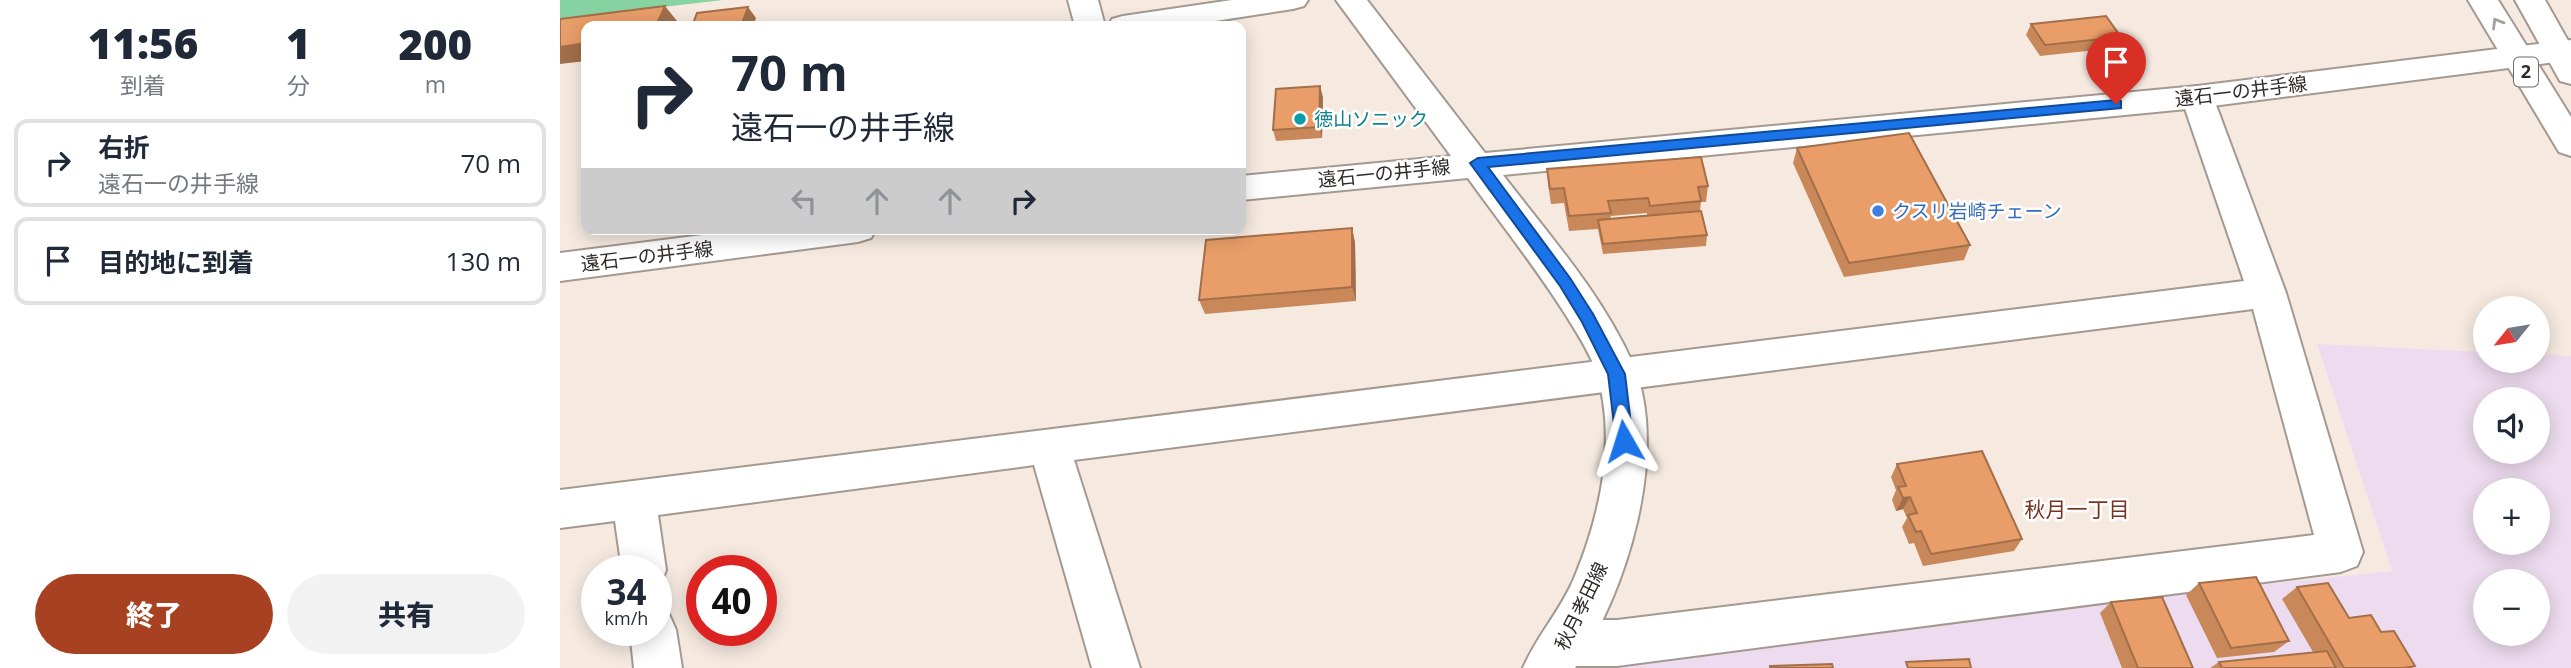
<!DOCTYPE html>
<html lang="ja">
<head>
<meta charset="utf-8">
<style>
  :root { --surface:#fff; --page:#f2f2f3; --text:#1f2937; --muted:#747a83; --line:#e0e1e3; --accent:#a84121 }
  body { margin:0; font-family:"Open Sans","Noto Sans JP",sans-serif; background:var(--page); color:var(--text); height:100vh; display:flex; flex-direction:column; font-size:26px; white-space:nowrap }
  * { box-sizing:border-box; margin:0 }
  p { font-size:23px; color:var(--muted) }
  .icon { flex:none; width:38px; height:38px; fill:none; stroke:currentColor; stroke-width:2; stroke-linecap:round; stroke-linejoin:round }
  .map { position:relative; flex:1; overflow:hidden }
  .side { display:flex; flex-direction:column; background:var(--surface); width:560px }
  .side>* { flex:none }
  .guide { position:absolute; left:21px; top:21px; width:665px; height:214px; border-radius:14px; box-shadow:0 4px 18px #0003; background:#fff; color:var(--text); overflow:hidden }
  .needle { width:46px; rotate:240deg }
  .tools { position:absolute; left:1913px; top:296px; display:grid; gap:14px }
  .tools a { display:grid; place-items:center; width:77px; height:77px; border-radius:50%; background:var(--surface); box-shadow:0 4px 18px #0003; font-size:35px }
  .speed { position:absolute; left:21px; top:555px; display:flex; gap:14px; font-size:35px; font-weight:700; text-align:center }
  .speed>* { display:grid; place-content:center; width:91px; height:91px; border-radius:50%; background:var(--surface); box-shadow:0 4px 18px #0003; line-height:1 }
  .speed small { font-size:18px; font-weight:400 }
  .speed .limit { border:10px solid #d22; background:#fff; color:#111 }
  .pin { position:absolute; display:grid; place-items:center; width:60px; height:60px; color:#fff; margin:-72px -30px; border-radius:50% 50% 50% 0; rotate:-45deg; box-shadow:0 0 7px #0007 }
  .pin .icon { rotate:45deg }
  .me { position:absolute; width:77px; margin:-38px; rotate:354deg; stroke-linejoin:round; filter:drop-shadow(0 0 5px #0008) }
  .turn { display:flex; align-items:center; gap:24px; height:147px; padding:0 35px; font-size:32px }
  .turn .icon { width:91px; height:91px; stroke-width:2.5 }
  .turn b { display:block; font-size:49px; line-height:60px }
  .lanes { display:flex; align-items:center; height:66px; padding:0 35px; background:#0003; justify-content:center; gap:35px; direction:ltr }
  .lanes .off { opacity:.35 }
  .eta { display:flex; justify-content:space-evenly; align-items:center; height:119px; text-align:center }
  .eta b { font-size:42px; font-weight:800; line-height:49px }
  .primary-button { display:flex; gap:14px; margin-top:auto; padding:14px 35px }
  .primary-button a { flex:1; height:80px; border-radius:42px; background:var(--accent); color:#fff; font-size:28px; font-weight:800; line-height:80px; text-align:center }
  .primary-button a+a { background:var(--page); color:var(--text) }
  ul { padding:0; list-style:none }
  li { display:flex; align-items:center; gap:21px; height:88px; margin:0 14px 10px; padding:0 21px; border:4px solid var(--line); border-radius:14px }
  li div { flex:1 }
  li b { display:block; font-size:26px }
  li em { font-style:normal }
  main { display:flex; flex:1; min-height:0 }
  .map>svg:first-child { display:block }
  .education { fill:#eddcef; fill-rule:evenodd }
  .green { fill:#87d3a1 }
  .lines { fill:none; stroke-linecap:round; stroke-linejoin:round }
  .minor-casing { stroke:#a49990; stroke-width:4 }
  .tertiary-casing { stroke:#a49990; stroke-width:4 }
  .trunk-casing { stroke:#a49990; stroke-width:4 }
  .minor { fill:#fff; fill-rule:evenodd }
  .tertiary { fill:#fff; fill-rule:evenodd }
  .trunk { fill:#fff; fill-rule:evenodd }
  .wall { fill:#c8885a; fill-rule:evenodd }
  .shaded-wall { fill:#a36f4a }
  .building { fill:#e99e69; stroke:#a36f4a; stroke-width:2 }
  .oneway { stroke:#a2a09f }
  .route { fill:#1a73e8; stroke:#114b97; stroke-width:2 }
  .culture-dot { fill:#0f9aa8; stroke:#fff; stroke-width:2.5 }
  .shop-dot { fill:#3f7fe0; stroke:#fff; stroke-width:2.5 }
  .labels { text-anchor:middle; stroke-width:5; stroke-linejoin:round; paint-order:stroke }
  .shield { fill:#fff; stroke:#6f6b69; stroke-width:2 }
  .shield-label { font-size:18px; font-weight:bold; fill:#312c29 }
  .street-label { font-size:19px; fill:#312c29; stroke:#fff }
  .culture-label { font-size:19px; fill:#0d838f; stroke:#fff; text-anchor:start }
  .shop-label { font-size:19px; fill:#366cbe; stroke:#fff; text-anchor:start }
  .neighbourhood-label { font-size:21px; fill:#783421; stroke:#fff }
</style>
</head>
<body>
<main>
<section class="side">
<div class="eta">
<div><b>11:56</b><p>到着</p></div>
<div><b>1</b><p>分</p></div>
<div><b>200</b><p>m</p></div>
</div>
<ul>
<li><svg class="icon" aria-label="right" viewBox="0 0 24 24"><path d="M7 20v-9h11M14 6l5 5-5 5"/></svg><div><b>右折</b><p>遠石一の井手線</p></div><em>70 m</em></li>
<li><svg class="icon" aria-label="arrive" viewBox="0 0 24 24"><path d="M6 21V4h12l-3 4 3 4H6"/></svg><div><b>目的地に到着</b></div><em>130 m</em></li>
</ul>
<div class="primary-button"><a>終了</a><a>共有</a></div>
</section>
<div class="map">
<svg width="2011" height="668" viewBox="0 0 2011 668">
  <rect width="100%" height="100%" fill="#f6eae0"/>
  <path class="education" d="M1757,344L1925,352V360H1978V354L2011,356V668H1047L1059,657L1504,605L1832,571ZM1925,399H1978V452H1925ZM1925,490H1978V542H1925ZM1925,581H1978V634H1925Z"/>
  <polygon class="green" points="0,0 163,0 0,19"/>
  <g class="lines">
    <defs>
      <g id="minor">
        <polygon points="508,0 538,0 545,26 515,26"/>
        <polygon points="672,0 748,0 744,6 733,9 623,26 548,26 552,19 563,16"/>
        <polygon points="1637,86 1648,89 1653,97 1726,293 1803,552 1797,566 1781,572 1057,666 1007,666 991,659 984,643 991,627 1007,620 1057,620 1754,535 1693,309 514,460 580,668 532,668 474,465 98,515 106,570 100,585 96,586 96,570 62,570 55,521 0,528 0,490 1684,281 1621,97 1626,89"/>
        <polygon points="96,609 109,614 116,630 122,668 74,668 70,630 96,630"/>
      </g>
      <g id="tertiary">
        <path d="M776,0H807L925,153L1637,86L2011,40V60L1637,108L943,175C989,235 1042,294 1073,364C1110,451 1067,593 1015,668H963C977,635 1002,609 1015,576C1041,513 1058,435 1035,368C1028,350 1017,333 1007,317C977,269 941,224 908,178L681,200V176L891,156Z"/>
        <polygon points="190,229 316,229 311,238 298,242 0,281 0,253"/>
      </g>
      <g id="trunk">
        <polygon points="1908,0 1938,0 2011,117 2011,156 1999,152"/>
        <polygon points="1955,0 1985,0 2011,46 2011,84 2000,81"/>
      </g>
    </defs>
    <use href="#minor" class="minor-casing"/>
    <use href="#tertiary" class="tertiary-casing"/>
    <use href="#trunk" class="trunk-casing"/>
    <use href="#minor" class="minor"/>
    <use href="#tertiary" class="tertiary"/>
    <use href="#trunk" class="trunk"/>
  </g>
  <g class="wall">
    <polygon points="1471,24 1561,37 1555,48 1480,56 1466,35"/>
    <polygon points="763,97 762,138 716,141 713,130"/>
    <polygon points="1237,148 1410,245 1404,260 1284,277 1233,163"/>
    <path d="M987,169L1148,186L1146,202H1141L1140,211L1147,235L1146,246L1043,254L1038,229L1009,231L1004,203L991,204L988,184ZM1087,213V215L1050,219L1051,216Z"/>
    <polygon points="792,228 795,243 796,301 645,314 639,300"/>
    <polygon points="1337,464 1462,539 1454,551 1363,566 1354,543 1349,544 1342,527 1347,518 1343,509 1336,511 1332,500 1336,490 1331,477"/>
    <polygon points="1639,583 1729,641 1714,652 1657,658 1626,595"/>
    <polygon points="1737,587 1789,618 1821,632 1855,666 1852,668 1650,668 1659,662 1753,652 1722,599"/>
    <polygon points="1551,602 1633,668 1562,668 1540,613"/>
  </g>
  <g class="shaded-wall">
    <polygon points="105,6 117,21 115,26 96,26"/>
    <polygon points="188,7 196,18 193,26 181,26"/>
    <polygon points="26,43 26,61 0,64 0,47"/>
    <polygon points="760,86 763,97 762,138 759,127"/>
    <polygon points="792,228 795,243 796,301 792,287"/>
    <polygon points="1350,497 1343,509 1336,511 1343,498"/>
  </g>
  <g class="building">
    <polygon points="105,6 96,26 26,26 26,43 0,47 0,19"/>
    <polygon points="188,7 181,26 132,26 137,13"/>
    <polygon points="1546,16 1561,37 1485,45 1471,24"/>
    <polygon points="760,86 759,127 713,130 716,89"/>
    <polygon points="1349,133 1410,245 1289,263 1237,148"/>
    <polygon points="1141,157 1148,186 1138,187 1141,201 1090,206 1088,198 1048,201 1051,213 1009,216 1004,188 990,189 987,169"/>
    <polygon points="1141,211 1147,235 1043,244 1038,220"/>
    <polygon points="792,228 792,287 639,300 646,240"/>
    <polygon points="1422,451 1462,539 1371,554 1361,531 1356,532 1348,515 1357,513 1350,497 1343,498 1338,487 1346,486 1337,464"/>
    <polygon points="1696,577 1729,641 1671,648 1639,583"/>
    <polygon points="1768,583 1789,618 1811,615 1821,632 1834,631 1855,666 1844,668 1784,668 1737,587"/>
    <polygon points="1602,597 1633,668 1578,668 1551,602"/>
    <polygon points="1767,651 1776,668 1662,668 1659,662"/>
    <polygon points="1409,659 1411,668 1348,668 1346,662"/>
    <polygon points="1272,664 1273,668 1210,668 1210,666"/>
  </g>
  <defs><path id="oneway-chevron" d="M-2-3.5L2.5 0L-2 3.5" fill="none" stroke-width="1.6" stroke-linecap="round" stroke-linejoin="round" transform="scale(1.75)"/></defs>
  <use class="oneway" href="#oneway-chevron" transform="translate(1937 23) rotate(-121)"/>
  <polygon class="route" points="1556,100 1561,101 1561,108 928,167 1010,278 1033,314 1065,374 1073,441 1070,446 1064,448 1058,446 1056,441 1048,374 1022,322 1000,286 910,163 918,158"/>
  <circle class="culture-dot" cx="740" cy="119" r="7"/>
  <circle class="shop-dot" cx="1318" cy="211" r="7"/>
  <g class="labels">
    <rect class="shield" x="1954" y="57.5" width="24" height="29" rx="5"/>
    <g class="shield-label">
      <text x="1966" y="78">2</text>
    </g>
    <g class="street-label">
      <text transform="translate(1681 91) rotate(-7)" y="7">遠石一の井手線</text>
      <text transform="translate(824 173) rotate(-6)" y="7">遠石一の井手線</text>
      <text transform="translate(87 256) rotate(-7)" y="7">遠石一の井手線</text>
      <text transform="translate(1021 606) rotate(-64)" y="7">秋月孝田線</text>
    </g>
    <g class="culture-label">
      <text x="754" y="126">徳山ソニック</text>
    </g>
    <g class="shop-label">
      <text x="1332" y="218">クスリ岩崎チェーン</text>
    </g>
    <g class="neighbourhood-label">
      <text x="1517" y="517">秋月一丁目</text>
    </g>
  </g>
</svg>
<div class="tools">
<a><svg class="needle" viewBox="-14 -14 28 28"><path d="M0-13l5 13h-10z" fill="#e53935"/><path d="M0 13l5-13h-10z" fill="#747a83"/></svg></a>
<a><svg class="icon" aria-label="sound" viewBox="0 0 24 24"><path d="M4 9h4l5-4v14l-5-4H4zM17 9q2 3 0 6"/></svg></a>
<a>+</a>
<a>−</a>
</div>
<div class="speed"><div>34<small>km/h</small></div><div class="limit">40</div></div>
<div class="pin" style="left:1556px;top:104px;background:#d93025"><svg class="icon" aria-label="arrive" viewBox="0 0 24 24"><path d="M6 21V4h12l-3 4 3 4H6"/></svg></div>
<svg class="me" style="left:1064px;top:441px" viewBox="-20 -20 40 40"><path d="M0-17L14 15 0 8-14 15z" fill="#1a73e8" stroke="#fff" stroke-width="4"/></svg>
<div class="guide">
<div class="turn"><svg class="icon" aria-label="right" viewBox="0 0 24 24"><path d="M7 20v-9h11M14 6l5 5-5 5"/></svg><div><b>70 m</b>遠石一の井手線</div></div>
<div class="lanes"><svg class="icon off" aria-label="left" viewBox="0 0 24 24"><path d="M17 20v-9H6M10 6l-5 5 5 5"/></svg><svg class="icon off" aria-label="ahead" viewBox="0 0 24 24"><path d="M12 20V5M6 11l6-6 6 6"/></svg><svg class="icon off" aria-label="ahead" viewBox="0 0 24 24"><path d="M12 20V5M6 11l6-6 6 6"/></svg><svg class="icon" aria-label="right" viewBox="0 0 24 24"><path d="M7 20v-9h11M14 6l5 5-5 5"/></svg></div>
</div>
</div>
</main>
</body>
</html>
